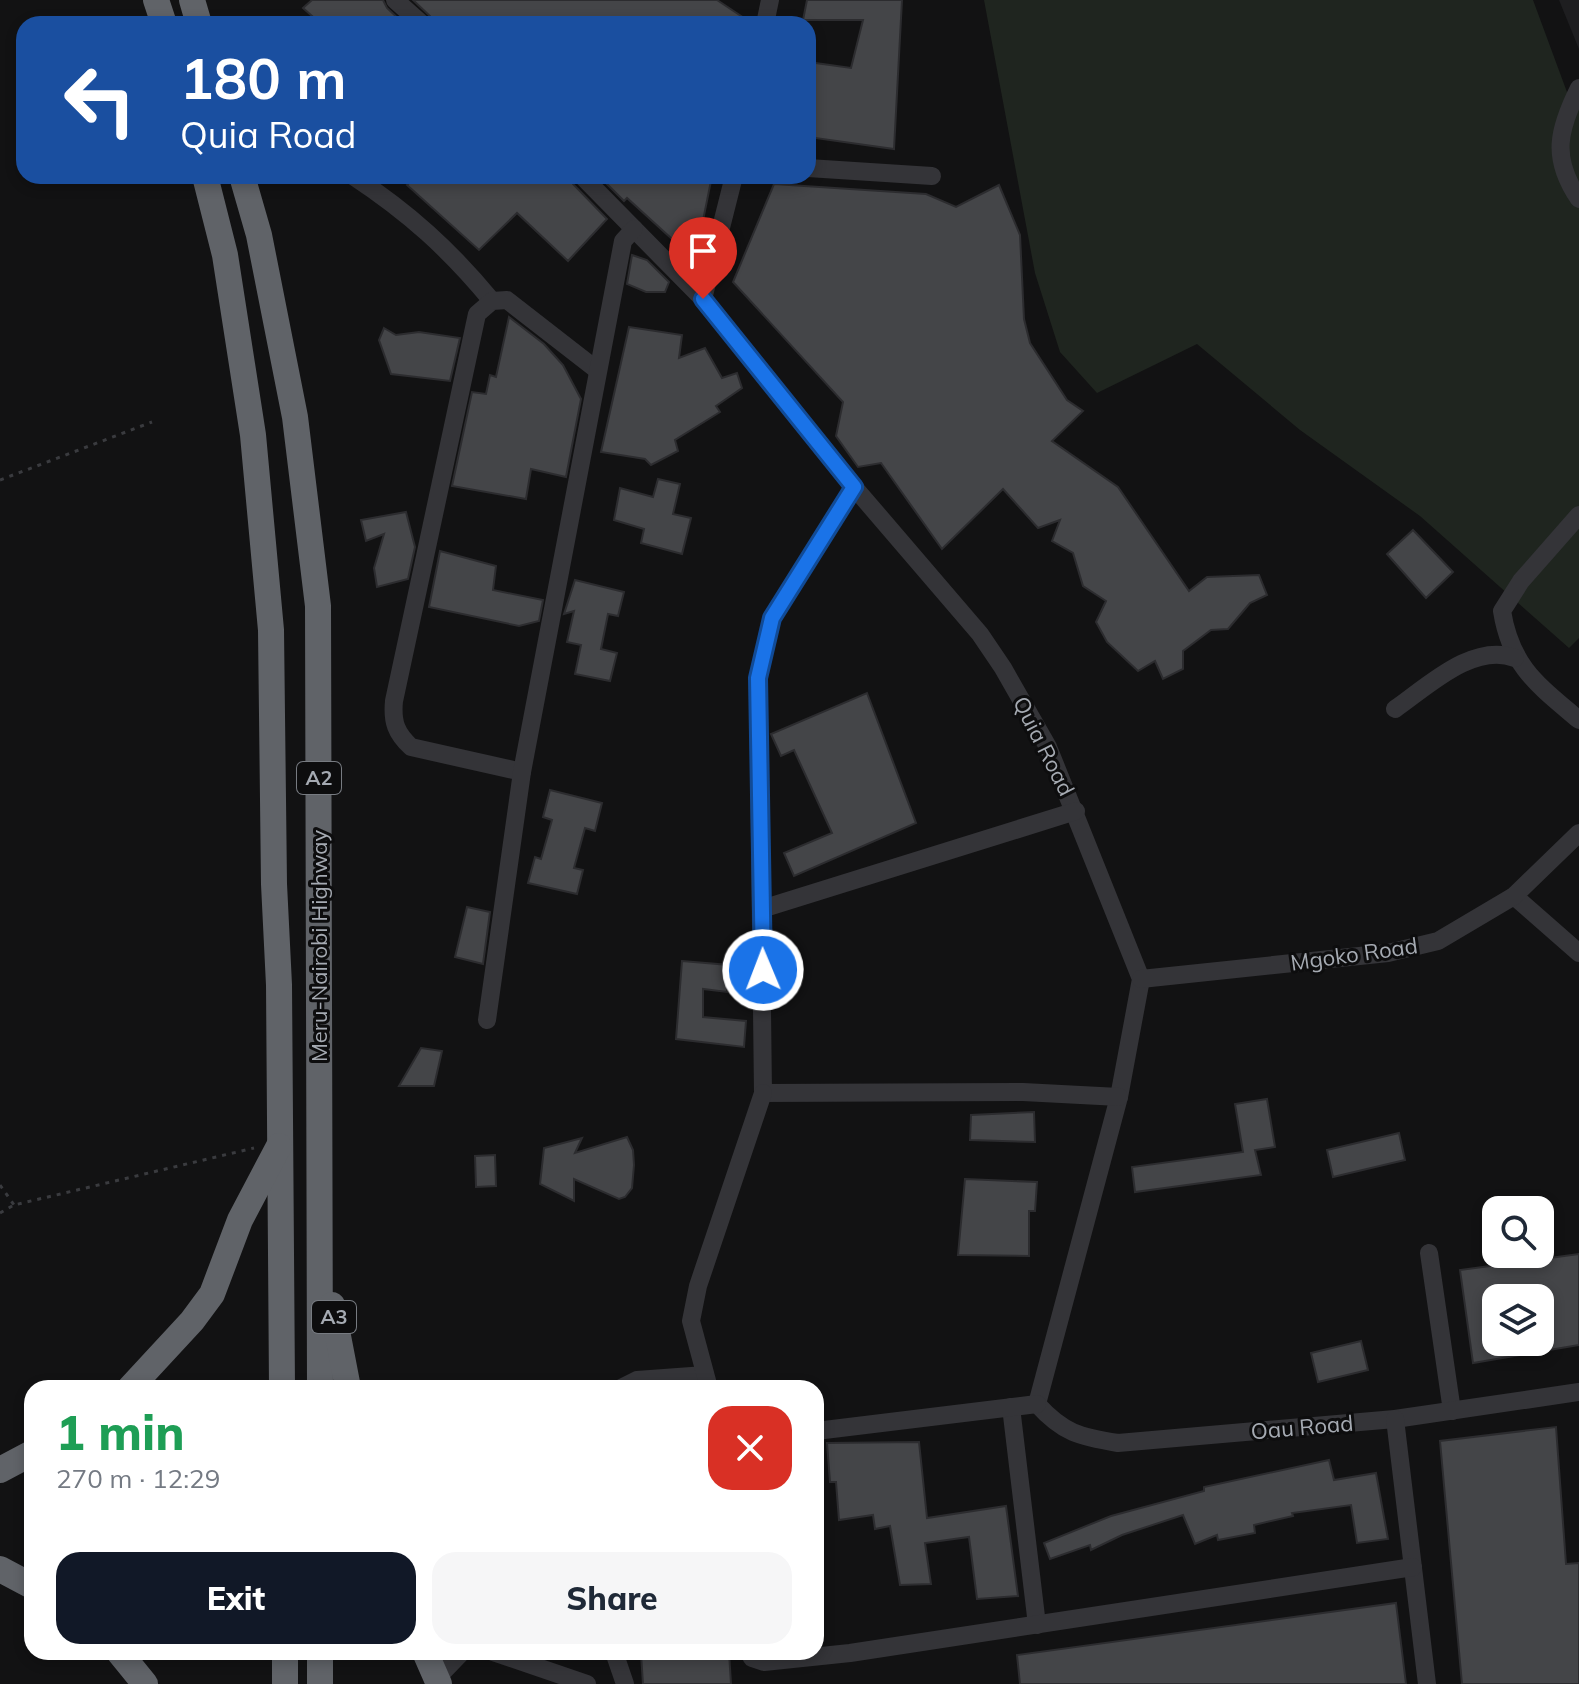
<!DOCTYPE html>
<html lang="en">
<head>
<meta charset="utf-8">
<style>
  :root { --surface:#fff; --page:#f6f6f7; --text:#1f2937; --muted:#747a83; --accent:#111827 }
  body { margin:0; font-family:Mulish,sans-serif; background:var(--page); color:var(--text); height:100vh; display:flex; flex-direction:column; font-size:30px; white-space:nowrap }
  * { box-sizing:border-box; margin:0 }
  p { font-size:26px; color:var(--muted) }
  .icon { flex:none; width:44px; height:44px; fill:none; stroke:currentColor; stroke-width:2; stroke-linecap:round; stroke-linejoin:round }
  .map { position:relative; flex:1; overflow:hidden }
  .drawer { position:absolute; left:24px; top:1380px; width:800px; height:280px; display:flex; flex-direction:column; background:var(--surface); border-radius:24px; box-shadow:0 4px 12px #0003 }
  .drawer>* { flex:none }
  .hud { position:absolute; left:16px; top:16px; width:800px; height:168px; border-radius:24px; box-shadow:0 4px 12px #0003; background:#1a4fa0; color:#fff; overflow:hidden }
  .fabs { position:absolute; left:1482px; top:1196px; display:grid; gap:16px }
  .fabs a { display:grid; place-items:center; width:72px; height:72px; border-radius:16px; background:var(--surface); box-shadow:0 4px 12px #0003; font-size:40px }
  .pin { position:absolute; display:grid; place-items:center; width:68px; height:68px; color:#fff; margin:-82px -34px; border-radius:50% 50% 50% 0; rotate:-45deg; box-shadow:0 0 8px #0007 }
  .pin .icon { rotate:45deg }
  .me { position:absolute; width:88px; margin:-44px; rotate:359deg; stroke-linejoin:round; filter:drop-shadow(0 0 6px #0008) }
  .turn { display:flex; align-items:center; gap:28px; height:168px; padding:0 32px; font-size:36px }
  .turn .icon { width:104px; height:104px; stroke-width:2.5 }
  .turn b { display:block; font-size:56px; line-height:68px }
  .round { display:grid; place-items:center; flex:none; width:84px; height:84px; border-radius:24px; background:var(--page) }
  .headline { display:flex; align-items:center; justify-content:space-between; height:136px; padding:0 32px }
  h1 { font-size:48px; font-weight:800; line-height:60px; color:#1e9e55 }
  .cta { display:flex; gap:16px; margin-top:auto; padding:16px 32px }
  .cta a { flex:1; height:92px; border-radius:24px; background:var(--accent); color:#fff; font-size:32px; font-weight:800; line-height:92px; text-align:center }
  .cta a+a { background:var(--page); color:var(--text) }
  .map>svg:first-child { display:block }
  .built { fill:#1e1e20 }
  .green { fill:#1f251f }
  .building { fill:#444548; stroke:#2c2c2f; stroke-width:2; fill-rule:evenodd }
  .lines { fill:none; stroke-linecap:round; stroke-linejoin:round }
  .path { stroke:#3a3b3f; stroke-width:3; stroke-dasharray:4 6; stroke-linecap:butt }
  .minor { stroke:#343438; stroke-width:18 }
  .highway { stroke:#606368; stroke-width:26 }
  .route-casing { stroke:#114b97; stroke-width:20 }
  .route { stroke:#1a73e8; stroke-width:14 }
  .labels { text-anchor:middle; stroke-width:6; stroke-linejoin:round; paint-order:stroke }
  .shield { fill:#0d0d0e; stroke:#777b81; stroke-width:2 }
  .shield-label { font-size:20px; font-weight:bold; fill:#a5aab2 }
  .street-label { font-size:22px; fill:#a5aab2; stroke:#0d0d0e }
</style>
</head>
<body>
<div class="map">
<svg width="1579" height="1684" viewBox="0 0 1579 1684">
  <rect width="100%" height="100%" fill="#121213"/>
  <polygon class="built" points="1559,0 1579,0 1579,49"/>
  <polygon class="green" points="984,0 1533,0 1571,103 1579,102 1579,638 1569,648 1420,516 1300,430 1197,344 1097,393 1060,352 1035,273"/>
  <g class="building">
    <polygon points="312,0 383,0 387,8 404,24 321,24 303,8"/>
    <polygon points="413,0 717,0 753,24 434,24 430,16"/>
    <polygon points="807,0 902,0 894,149 808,137 808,62 851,68 863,20 803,20"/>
    <polygon points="416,176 570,176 573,184 607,219 568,261 517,213 479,250 407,185"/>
    <polygon points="599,176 712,176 695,260 627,198 624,201"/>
    <polygon points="774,184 926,194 956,207 999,185 1020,235 1024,319 1030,343 1067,400 1083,411 1052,441 1118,487 1189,591 1207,577 1259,575 1267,595 1250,603 1228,629 1211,630 1183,651 1183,669 1163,679 1155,661 1138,671 1107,642 1096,622 1106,601 1083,586 1073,553 1052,541 1060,520 1038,528 1003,489 942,549 881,463 858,467 836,436 843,402 733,282"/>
    <polygon points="632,255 647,260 669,282 665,292 646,292 627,284"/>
    <polygon points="509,317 544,344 563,365 581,399 566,477 531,469 526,499 452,486 472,392 486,394 490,375 496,377"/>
    <polygon points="629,327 682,335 679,358 705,348 722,378 737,373 742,388 716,406 720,412 675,440 678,451 651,465 645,459 601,452"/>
    <polygon points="384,328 396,335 419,332 460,338 450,381 391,374 379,340"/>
    <polygon points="658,479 680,484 673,514 691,518 682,554 641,543 644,529 614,520 620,488 653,497"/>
    <polygon points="406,512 415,547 408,579 377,587 374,568 384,534 366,541 361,520"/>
    <polygon points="1413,530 1453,572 1426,598 1387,554"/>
    <polygon points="440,551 496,566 493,590 543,600 539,621 519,626 429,607"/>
    <polygon points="575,580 624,592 618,616 608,614 601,649 617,653 610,681 575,674 581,645 567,642 574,611 564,614"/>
    <polygon points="867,693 916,823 794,876 784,853 832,833 794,750 781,756 771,734"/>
    <polygon points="550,790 602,803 595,831 585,828 574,868 583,870 577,894 528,883 535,857 541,859 552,820 543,817"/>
    <polygon points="467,907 490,912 483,964 455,957"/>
    <polygon points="682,961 729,965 727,992 703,989 703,1017 746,1021 744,1047 676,1039"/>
    <polygon points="421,1048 442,1051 434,1086 399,1086"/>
    <polygon points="1267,1099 1275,1147 1255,1150 1261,1175 1135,1192 1132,1167 1243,1152 1235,1104"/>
    <polygon points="1034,1112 1035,1142 970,1140 971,1115"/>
    <polygon points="1399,1133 1405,1160 1333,1177 1327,1150"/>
    <polygon points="627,1137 633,1150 634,1165 632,1188 625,1197 619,1199 574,1179 574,1201 540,1184 544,1148 582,1138 575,1153"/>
    <polygon points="495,1155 496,1186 476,1187 475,1156"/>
    <polygon points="965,1179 1037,1182 1035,1211 1029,1211 1029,1256 958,1255"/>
    <path d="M1579,1254V1345L1473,1363L1460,1270ZM1496,1298H1540V1342H1496Z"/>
    <polygon points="1361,1341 1368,1370 1318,1382 1311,1353"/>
    <polygon points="1556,1427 1566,1564 1579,1563 1579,1684 1462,1684 1440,1441"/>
    <polygon points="919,1442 927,1518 1006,1506 1018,1596 977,1599 969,1537 925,1543 931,1584 900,1585 890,1526 875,1529 873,1515 839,1520 836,1482 830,1482 827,1443"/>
    <polygon points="1329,1460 1334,1480 1376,1473 1388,1539 1357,1543 1351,1505 1292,1513 1293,1516 1254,1525 1255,1533 1218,1540 1217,1535 1195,1544 1183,1515 1122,1535 1091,1550 1090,1545 1050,1559 1044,1543 1111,1516 1204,1491 1204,1487"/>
    <polygon points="1396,1603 1406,1684 1020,1684 1017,1655"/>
    <polygon points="654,1652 729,1652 731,1684 643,1684 641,1654"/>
  </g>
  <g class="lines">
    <g class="path">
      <polyline points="0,480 152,422"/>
      <polyline points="0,1185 14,1205"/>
      <polyline points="0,1213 14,1205 254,1148"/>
    </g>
    <g class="minor">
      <polyline points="395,0 422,24"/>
      <polyline points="765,24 770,0"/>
      <path d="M1579,88C1558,130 1551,158 1579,199"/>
      <polyline points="808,168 932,176"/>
      <path d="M353,176C409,213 449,249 492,301"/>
      <polyline points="582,176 703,299"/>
      <polyline points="734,176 703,299 854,487 980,634 1003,668 1048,747 1141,979 1119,1097 1037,1404"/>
      <polyline points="854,487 772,618 758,678 763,1093 1023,1092 1119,1097"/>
      <path d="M1579,515L1521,581L1502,611C1511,667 1538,685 1579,720"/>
      <path d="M1395,709C1427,687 1473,642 1515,658"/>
      <path d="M522,772L411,747C396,733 392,722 394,701L477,314L492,301L507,300L597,370"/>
      <polyline points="1514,896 1579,953"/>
      <polyline points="762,909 1076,811"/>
      <polyline points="1141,979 1388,953 1438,941 1514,896 1579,833"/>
      <polyline points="487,1020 522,772 623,241 634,229"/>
      <polyline points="1429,1253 1452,1411"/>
      <polyline points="621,1388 637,1380 705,1375"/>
      <polyline points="709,1388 691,1321 698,1286 763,1093"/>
      <path d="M1037,1404C1063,1433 1080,1437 1118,1443L1395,1419L1579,1392"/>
      <polyline points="1011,1407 1037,1625"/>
      <polyline points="1395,1419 1427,1684"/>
      <polyline points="816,1431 1037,1404"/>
      <polyline points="493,1652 587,1684"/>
      <polyline points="614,1652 625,1684"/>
      <polyline points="749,1652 752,1658 764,1662 850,1653 1413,1567"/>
      <polyline points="436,1679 462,1652"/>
    </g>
    <g class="highway">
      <polyline points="156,0 164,24"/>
      <polyline points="192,0 199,24"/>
      <polyline points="205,176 225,255 253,435 271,630 274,884 279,985 282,1388"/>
      <polyline points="242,176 259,235 295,417 318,606 320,1388"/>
      <polyline points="332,1305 348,1388"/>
      <polyline points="130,1388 192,1321 212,1294 240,1220 279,1146"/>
      <polyline points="0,1470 32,1453"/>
      <polyline points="0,1569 32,1586"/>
      <polyline points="119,1652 145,1684"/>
      <polyline points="285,1652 285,1684"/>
      <polyline points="425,1652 439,1684"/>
      <polyline points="320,1684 320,1652"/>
    </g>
  </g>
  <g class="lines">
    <defs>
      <polyline id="route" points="703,299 854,487 772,618 758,678 763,970"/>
    </defs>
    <use href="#route" class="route-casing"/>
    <use href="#route" class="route"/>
  </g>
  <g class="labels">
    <g class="shield">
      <rect x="297" y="762" width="44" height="32" rx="6"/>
      <rect x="312" y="1301" width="44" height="32" rx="6"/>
    </g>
    <g class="shield-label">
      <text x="319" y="785">A2</text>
      <text x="334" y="1324">A3</text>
    </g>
    <g class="street-label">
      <text transform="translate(1044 746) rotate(63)" y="8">Quia Road</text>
      <text transform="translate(319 946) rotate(-90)" y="8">Meru-Nairobi Highway</text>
      <text transform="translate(1354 954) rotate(-8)" y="8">Mgoko Road</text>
      <text transform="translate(1302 1427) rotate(-5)" y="8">Oau Road</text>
    </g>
  </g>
</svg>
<div class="fabs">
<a><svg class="icon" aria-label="search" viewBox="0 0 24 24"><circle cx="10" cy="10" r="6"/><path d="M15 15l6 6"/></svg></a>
<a><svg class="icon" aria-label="layers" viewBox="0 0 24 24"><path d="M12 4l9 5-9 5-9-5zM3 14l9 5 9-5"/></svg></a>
</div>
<div class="pin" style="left:703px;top:299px;background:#d93025"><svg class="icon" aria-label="arrive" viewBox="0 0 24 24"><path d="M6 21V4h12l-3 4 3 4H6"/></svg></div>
<svg class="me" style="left:763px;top:970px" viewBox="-20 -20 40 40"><circle r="17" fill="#1a73e8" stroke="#fff" stroke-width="3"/><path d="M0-11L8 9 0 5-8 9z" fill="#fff"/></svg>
<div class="hud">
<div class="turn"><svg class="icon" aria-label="left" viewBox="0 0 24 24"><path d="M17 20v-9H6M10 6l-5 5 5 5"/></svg><div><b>180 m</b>Quia Road</div></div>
</div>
<section class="drawer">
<div class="headline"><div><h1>1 min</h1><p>270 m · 12:29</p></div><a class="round" style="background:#d93025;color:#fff"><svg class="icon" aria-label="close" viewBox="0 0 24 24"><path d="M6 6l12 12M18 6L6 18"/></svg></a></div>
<div class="cta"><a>Exit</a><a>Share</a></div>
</section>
</div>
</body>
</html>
